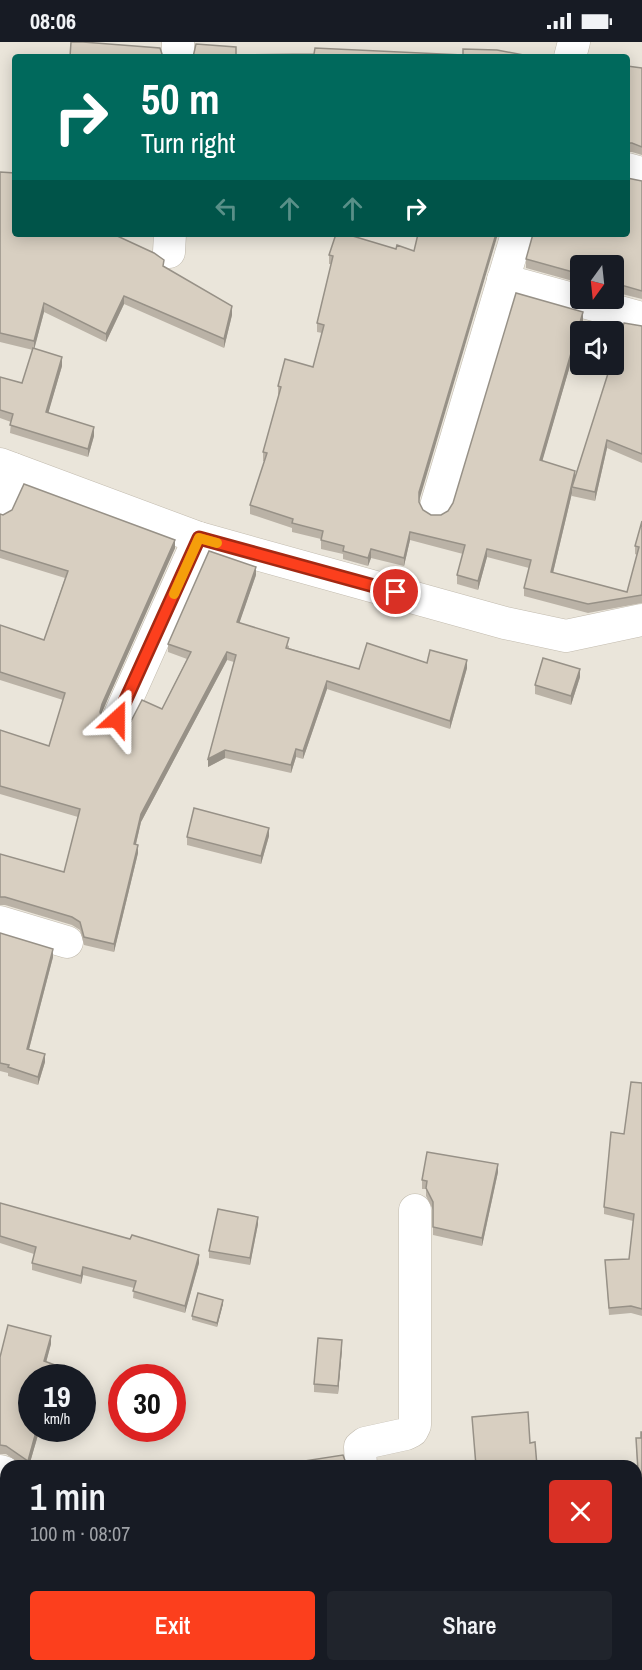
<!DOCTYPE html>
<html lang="en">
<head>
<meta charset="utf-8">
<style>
  :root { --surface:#171b24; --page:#20242c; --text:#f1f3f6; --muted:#9ea1a6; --accent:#fc3f1d }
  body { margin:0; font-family:"Archivo Narrow",sans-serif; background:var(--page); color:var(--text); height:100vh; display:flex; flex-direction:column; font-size:22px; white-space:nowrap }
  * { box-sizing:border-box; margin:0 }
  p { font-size:20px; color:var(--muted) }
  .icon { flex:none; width:33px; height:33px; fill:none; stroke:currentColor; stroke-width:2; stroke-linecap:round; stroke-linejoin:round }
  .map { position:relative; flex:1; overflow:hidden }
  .sheet { position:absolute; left:0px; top:1418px; width:642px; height:212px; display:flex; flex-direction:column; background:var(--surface); border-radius:18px 18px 0 0; box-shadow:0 3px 15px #0003 }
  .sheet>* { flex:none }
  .banner { position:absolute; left:12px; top:12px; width:618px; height:183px; border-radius:6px; box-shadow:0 3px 15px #0003; background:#00695c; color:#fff; overflow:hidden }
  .needle { width:39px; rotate:195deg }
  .tools { position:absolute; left:570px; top:213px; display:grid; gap:12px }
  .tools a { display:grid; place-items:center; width:54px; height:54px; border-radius:6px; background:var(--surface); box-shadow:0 3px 15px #0003; font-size:30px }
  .speed { position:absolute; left:18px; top:1322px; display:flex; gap:12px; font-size:30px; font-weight:700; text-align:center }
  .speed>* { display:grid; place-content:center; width:78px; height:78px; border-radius:50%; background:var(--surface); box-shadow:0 3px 15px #0003; line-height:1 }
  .speed small { font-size:15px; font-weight:400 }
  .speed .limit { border:9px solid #d22; background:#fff; color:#111 }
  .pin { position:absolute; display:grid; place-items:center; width:51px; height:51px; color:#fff; margin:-26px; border:3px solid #fff; border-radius:50%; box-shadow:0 2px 6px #0007 }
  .me { position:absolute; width:66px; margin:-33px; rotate:24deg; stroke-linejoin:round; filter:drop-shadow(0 0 4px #0008) }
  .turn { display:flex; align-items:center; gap:21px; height:126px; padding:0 30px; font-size:27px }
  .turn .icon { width:78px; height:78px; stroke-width:2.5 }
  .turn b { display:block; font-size:42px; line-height:51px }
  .lanes { display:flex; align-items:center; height:57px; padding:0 30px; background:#0003; justify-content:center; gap:30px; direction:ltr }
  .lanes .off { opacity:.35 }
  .round { display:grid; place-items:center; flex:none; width:63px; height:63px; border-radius:6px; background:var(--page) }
  .summary { display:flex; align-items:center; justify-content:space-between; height:102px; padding:0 30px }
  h1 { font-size:36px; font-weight:600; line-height:45px }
  .primary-button { display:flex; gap:12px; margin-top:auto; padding:12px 30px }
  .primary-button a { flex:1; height:69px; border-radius:6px; background:var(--accent); color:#fff; font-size:24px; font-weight:600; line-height:69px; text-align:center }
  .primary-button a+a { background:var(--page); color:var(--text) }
  .status { display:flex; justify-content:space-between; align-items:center; height:42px; padding:0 30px; background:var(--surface); direction:ltr }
  .status svg { height:16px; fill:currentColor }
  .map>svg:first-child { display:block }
  .residential { fill:#eae5da; fill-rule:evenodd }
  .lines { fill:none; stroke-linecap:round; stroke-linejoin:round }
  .minor-casing { stroke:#c2bbae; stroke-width:33 }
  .minor { stroke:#fff; stroke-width:32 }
  .wall { fill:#bab2a6 }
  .shaded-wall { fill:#979187 }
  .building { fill:#d8cfc1; stroke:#979187; stroke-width:1.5 }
  .route-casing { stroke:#a42913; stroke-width:15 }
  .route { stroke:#fc3f1d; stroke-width:10 }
  .slow { stroke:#f59e0b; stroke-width:10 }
</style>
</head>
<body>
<div class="status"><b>08:06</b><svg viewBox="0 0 49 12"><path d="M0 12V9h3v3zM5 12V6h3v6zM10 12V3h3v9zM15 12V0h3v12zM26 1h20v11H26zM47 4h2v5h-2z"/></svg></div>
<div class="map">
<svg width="642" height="1628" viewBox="0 0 642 1628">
  <rect width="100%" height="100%" fill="#f6f3ec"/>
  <path class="residential" d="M0,0H642V1628H0ZM15,15H627V192H15ZM580,224H614V256H580ZM580,290H614V322H580ZM32,1335H82V1386H32ZM122,1335H172V1386H122ZM6,1424H636V1623H6Z"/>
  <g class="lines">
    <defs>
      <g id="minor">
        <polyline points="178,15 178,0"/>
        <polyline points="570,15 574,0"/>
        <polyline points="627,127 642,131"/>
        <polyline points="169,210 170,192"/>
        <polyline points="503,238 642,276"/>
        <polyline points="0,422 199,496 505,581 566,594 642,578"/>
        <polyline points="0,463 13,427"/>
        <polyline points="436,464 517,192"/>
        <polyline points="118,677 199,496"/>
        <polyline points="0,880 67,900"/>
        <polyline points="361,1424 360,1405 365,1401 406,1392 412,1389 415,1383 415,1168"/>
        <polyline points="0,1429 6,1431"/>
        <polyline points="636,1528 642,1525"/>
        <polyline points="322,1628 354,1623"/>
      </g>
    </defs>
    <use href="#minor" class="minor-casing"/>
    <use href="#minor" class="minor"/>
  </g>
  <g class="wall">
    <polygon points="627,24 642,26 642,113 632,110 627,110"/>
    <polygon points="0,130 15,192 164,225 232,273 224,306 124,262 106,300 44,270 34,307 62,324 48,371 94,394 88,415 10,391 11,380 0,376 0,335 22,341 33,308 0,300"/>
    <polygon points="642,139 642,257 614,250 614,224 580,224 580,241 526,226 526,217"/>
    <polygon points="336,192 419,460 423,468 431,473 441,473 448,469 583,279 542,419 575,435 642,284 642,421 607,406 595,459 572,454 572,451 553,531 627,550 637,513 635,512 635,504 642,479 642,561 588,571 524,554 524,546 529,526 487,515 478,548 457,542 457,533 463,512 410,498 404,524 371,516 368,524 343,517 343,512 321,507 321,497 292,490 292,486 250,472 250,463 265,419 263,419 263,410 279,353 278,353 278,344 313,325 322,291 317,290 317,281 331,222 329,222 329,213"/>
    <polygon points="0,472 175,506 102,670 101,673 103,679 111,686 120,687 162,667 187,617 168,610 168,602 256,533 239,581 289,604 289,606 359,627 427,621 467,626 450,687 327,647 303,717 296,715 291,731 225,716 208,725 234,620 227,618 141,780 136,802 138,811 114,910 84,903 80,888 72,883 5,863 0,863 0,812 64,830 78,775 0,752 0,688 49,704 63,658 0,638 0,583 44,598 65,536 0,516"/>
    <polygon points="580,635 571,663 535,652 535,643"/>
    <polygon points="269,794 261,822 187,803 187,795"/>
    <polygon points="0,891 53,915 29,1007 45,1020 38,1043 8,1034 8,1031 0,1029"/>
    <polygon points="642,1041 642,1274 631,1271 609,1273 605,1218 629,1217 633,1179 604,1172 604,1165 624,1092"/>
    <polygon points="498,1130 482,1204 433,1193 433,1168 426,1154 426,1147 422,1147 422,1138"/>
    <polygon points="0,1161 199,1221 185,1271 133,1256 134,1246 83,1233 81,1242 32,1228 32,1221 34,1212 0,1201"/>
    <polygon points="258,1182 250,1223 209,1216 209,1209"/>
    <polygon points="223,1262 217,1285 192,1278 192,1274"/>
    <polygon points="51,1302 46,1320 55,1331 54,1335 32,1335 32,1386 40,1386 29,1424 23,1424 6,1412 0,1412 0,1315"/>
    <polygon points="342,1307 338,1352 314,1350 314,1342"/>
    <polygon points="642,1390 642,1468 640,1468 636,1403 636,1396 641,1396"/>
  </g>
  <g class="shaded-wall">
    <polygon points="496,192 498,192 419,459 419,450"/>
    <polygon points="124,254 124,262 106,300 106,292"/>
    <polygon points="44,261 44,270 34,308 34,299"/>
    <polygon points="232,264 232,273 224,306 224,297"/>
    <polygon points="583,270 583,279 540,427 540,418"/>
    <polygon points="62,315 62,324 46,379 46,370"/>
    <polygon points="94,385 94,394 88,415 88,407"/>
    <polygon points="607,398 607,406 595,459 595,450"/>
    <polygon points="575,429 575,437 572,445 572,451 551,539 551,530"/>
    <polygon points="410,490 410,498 404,524 404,516"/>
    <polygon points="175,498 175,506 102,670 100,678 102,662"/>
    <polygon points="371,507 371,516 368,524 368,516"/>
    <polygon points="487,507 487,515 478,548 478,539"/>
    <polygon points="256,525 256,533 237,588 237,580"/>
    <polygon points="227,610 227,618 141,780 134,810 134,802 141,772"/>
    <polygon points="467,618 467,626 450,687 450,679"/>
    <polygon points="580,627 580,635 571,663 571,654"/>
    <polygon points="327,639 327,647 303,717 303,709"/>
    <polygon points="296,707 296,715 291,731 291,723"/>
    <polygon points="225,708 225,716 208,725 208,717"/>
    <polygon points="269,786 269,794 261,822 261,814"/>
    <polygon points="138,803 138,811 114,910 114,902"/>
    <polygon points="53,907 53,915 27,1015 27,1007"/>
    <polygon points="45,1012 45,1020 38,1043 38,1035"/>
    <polygon points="498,1122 498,1130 482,1204 482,1196"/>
    <polygon points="258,1175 258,1182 250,1223 250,1216"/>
    <polygon points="199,1213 199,1221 185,1271 185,1264"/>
    <polygon points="83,1225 83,1233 81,1242 81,1234"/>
    <polygon points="223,1258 223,1262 217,1285 217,1281"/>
    <polygon points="51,1294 51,1302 44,1328 44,1319"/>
    <polygon points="342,1298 342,1307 338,1352 338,1344"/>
    <polygon points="55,1323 55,1331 54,1335 51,1335"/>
    <polygon points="37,1386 40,1386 29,1424 28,1424 28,1419"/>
  </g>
  <g class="building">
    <polygon points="71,0 83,0 160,6 163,15 70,15"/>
    <polygon points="196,2 236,5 236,13 314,12 315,6 463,13 463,7 497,8 534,15 193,15"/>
    <polygon points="627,24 642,26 642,105 632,101 627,101"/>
    <polygon points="0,130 15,131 15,192 113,192 154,211 164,218 163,224 232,264 224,297 124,254 106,292 44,261 34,299 0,291"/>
    <polygon points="627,136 642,139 642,249 614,241 614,224 580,224 580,232 526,217 533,192 627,192"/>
    <polygon points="336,192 346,192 396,207 397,203 414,209 418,192 496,192 419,450 419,460 423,468 431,473 441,473 448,469 453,461 516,251 583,270 540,418 575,429 551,530 627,550 639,505 635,504 642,479 642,553 588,562 524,546 531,518 487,507 478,539 457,533 465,503 410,490 404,516 371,507 368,516 343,509 344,504 321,498 323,489 292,481 293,477 250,463 267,411 263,410 281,345 278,344 285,317 313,325 324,283 317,281 333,214 329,213"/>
    <polygon points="624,281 642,284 642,412 607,398 595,450 572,445 611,322 614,322 614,314"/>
    <polygon points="33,306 62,315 46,370 94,385 88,407 10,383 13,372 0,368 0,335 22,341"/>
    <polygon points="24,442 175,498 102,662 100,670 103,679 111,686 120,687 129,683 142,658 162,667 191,610 168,602 209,509 256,525 237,580 289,596 286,606 359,627 367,601 427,621 430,608 467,618 450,679 327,639 303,709 296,707 291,723 225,708 208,717 236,613 227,610 141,772 134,802 138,803 114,902 84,895 80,880 72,875 5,855 0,855 0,812 64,830 80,767 0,744 0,688 49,704 65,651 0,630 0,583 44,598 68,529 0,508 0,472 3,473 12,468"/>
    <polygon points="543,616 580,627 571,654 535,643"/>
    <polygon points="194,766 269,786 261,814 187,795"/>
    <polygon points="0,891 53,907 27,1007 45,1012 38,1035 8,1025 9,1023 0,1021"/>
    <polygon points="631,1040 642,1041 642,1267 631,1264 609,1266 605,1218 629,1217 634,1172 604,1165 611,1090 624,1092"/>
    <polygon points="427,1110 498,1122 482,1196 433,1185 433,1160 426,1146 427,1139 422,1138"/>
    <polygon points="0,1161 130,1197 132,1193 199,1213 185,1264 133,1249 136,1239 83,1225 81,1234 32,1221 36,1205 0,1194"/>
    <polygon points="218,1167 258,1175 250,1216 209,1209"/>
    <polygon points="198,1251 223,1258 217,1281 192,1274"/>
    <polygon points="8,1283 51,1294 44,1319 55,1323 51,1335 32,1335 32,1386 37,1386 28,1419 6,1404 0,1403 0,1315"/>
    <polygon points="318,1296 342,1298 338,1344 314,1342"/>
    <polygon points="528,1370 530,1401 535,1400 537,1424 476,1424 472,1375"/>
    <polygon points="641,1390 642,1390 642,1461 640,1461 636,1396 641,1396"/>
    <polygon points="343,1413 347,1424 272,1424"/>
    <polygon points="52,1623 128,1623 128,1628 51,1628"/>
  </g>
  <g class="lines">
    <defs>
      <polyline id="route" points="117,677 199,496 396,550"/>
    </defs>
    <use href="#route" class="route-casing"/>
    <use href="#route" class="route"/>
    <polyline class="slow" points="174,552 199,496 217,501"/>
  </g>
</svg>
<div class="tools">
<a><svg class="needle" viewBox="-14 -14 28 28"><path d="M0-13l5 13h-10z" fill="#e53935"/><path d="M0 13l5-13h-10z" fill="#9ea1a6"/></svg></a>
<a><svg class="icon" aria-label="sound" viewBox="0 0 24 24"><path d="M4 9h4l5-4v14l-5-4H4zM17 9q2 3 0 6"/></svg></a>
</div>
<div class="speed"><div>19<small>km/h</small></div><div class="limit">30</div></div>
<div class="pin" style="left:396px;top:550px;background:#d93025"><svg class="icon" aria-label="arrive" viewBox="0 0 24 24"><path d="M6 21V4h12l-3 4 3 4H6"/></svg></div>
<svg class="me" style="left:117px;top:677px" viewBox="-20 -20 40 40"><path d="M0-17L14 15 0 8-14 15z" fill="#fc3f1d" stroke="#fff" stroke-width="4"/></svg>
<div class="banner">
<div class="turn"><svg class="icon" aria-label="right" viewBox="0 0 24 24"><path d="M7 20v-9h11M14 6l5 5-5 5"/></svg><div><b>50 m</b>Turn right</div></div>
<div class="lanes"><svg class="icon off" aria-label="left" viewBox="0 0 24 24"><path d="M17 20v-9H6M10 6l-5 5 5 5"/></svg><svg class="icon off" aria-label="ahead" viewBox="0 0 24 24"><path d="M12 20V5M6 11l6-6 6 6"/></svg><svg class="icon off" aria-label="ahead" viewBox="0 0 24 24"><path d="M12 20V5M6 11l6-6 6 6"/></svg><svg class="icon" aria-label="right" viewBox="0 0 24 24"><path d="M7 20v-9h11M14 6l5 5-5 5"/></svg></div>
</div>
<section class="sheet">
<div class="summary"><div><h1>1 min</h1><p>100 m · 08:07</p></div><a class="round" style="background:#d93025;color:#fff"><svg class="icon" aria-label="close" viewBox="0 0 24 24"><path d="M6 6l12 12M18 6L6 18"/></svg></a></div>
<div class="primary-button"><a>Exit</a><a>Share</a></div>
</section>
</div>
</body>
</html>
